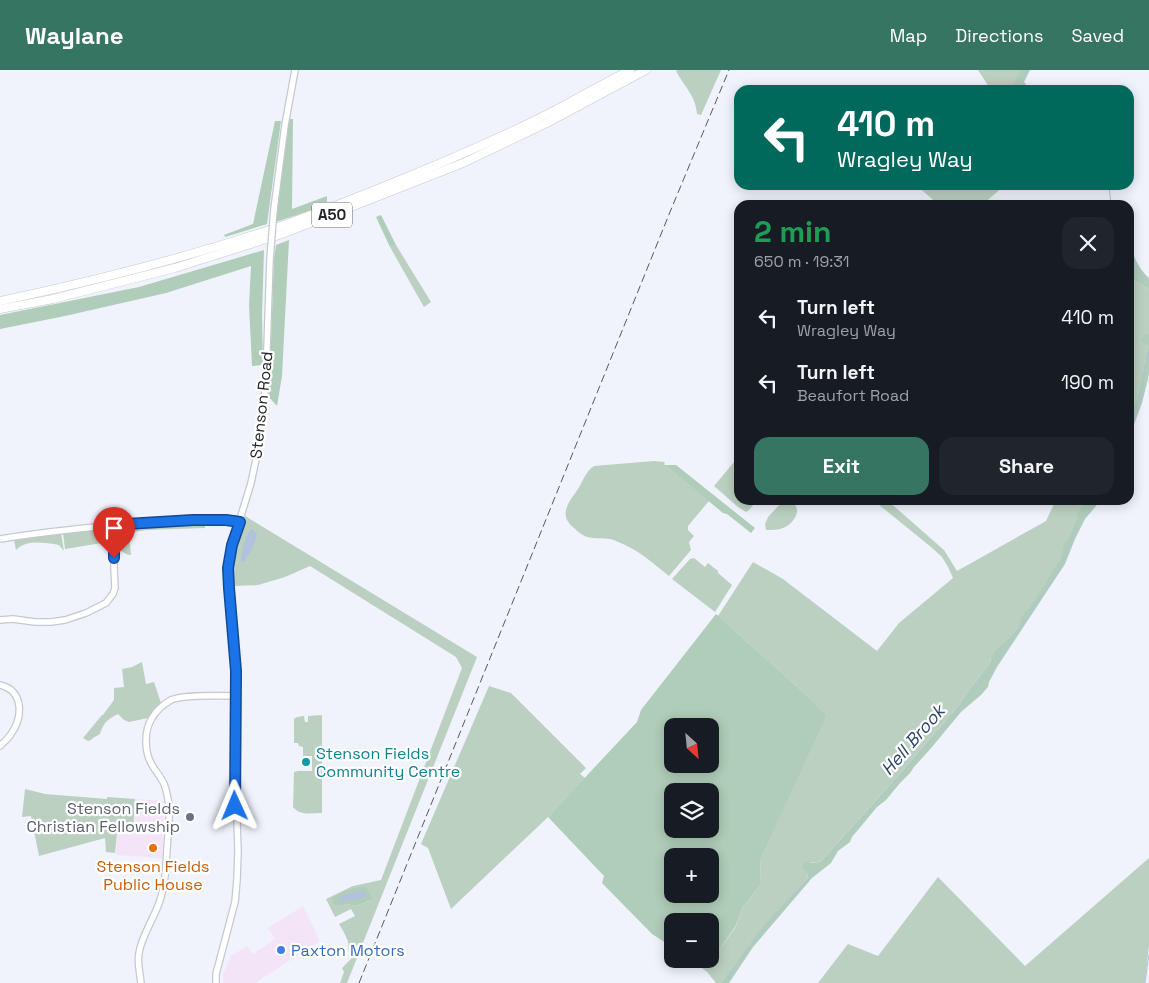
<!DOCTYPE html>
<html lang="en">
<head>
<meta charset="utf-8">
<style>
  :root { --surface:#171b24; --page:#20242c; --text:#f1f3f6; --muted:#9ea1a6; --accent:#367562 }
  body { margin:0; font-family:"Space Grotesk",sans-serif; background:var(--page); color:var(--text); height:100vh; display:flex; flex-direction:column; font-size:19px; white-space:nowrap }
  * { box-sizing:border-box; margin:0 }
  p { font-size:16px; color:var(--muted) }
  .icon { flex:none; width:28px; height:28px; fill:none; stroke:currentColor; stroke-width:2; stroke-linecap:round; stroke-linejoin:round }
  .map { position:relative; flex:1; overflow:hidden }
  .side { position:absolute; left:734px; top:130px; width:400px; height:305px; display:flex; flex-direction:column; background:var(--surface); border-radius:15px; box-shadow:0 2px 12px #0003 }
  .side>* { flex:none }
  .guide { position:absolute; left:734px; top:15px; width:400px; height:105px; border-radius:15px; box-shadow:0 2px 12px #0003; background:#00695c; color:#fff; overflow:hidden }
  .needle { width:32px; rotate:153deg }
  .fabs { position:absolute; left:664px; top:648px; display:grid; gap:10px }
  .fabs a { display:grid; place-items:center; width:55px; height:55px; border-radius:10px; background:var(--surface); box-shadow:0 2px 12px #0003; font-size:25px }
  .pin { position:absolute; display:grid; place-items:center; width:42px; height:42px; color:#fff; margin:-51px -21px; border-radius:50% 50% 50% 0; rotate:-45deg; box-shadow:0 0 5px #0007 }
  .pin .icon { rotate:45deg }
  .me { position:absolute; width:55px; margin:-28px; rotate:359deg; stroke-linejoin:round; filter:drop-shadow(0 0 4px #0008) }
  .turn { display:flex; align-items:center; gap:18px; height:105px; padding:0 20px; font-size:22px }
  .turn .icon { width:65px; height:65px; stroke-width:2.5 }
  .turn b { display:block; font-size:35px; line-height:42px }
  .round { display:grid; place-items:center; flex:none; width:52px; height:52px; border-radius:15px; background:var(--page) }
  .summary { display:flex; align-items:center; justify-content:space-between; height:85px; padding:0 20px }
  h1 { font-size:30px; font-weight:700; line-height:38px; color:#1e9e55 }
  .primary-button { display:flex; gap:10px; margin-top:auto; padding:10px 20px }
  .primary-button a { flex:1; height:58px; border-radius:15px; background:var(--accent); color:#fff; font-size:20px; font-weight:700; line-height:58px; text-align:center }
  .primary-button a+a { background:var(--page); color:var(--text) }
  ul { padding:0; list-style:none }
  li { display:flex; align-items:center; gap:15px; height:65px; padding:0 20px }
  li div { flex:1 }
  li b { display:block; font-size:19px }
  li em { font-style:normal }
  header { display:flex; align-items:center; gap:30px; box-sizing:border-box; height:70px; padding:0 25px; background:var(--accent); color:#fff }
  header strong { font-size:24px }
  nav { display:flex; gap:28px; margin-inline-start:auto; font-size:18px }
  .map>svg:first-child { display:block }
  .commercial { fill:#f3e4f7 }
  .green { fill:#bbd0c1; fill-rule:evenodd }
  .forest { fill:#afcdb8; fill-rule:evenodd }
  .water { fill:#b2c2de }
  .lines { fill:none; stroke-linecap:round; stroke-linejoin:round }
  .stream { stroke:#b2c2de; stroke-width:1 }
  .secondary-casing { stroke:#c4c8d0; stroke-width:8 }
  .highway-casing { stroke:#c4c8d0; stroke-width:9 }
  .secondary { stroke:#fff; stroke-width:5.5 }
  .highway { stroke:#fff; stroke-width:8 }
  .rail { stroke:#56585c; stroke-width:1; stroke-dasharray:8 4; stroke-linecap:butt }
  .secondary-bridge-casing { stroke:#c4c8d0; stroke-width:8; stroke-linecap:butt }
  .secondary-bridge { stroke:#fff; stroke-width:5.5 }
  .route-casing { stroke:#114b97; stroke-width:12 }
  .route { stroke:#1a73e8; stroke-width:9 }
  .culture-dot { fill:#0f9aa8; stroke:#fff; stroke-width:2 }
  .worship-dot { fill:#6b7280; stroke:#fff; stroke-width:2 }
  .food-dot { fill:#e8710a; stroke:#fff; stroke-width:2 }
  .shop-dot { fill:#3f7fe0; stroke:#fff; stroke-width:2 }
  .labels { text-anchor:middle; stroke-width:4.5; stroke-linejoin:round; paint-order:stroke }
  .shield { fill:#fff; stroke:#656668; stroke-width:1 }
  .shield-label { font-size:15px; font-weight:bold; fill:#232528 }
  .street-label { font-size:16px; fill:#232528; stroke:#fff }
  .culture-label { font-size:16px; fill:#0d838f; stroke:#fff; text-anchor:start }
  .worship-label { font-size:16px; fill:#5b616d; stroke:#fff; text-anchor:end }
  .food-label { font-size:16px; fill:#c56008; stroke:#fff }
  .shop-label { font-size:16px; fill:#366cbe; stroke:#fff; text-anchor:start }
  .water-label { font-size:18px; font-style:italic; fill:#2d446b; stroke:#fff }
</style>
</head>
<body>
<header>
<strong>Waylane</strong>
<nav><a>Map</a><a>Directions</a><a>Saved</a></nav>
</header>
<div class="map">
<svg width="1149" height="913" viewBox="0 0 1149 913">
  <rect width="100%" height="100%" fill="#f0f3fc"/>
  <g class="commercial">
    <polygon points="135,729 164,731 162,788 116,785 117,762 134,763"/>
    <polygon points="303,836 320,871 255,913 223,913 223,904 231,886 247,876 253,884 275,869 268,858"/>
  </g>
  <g class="green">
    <path d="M678,0H721L701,45L697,44C695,24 685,18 676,1Z"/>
    <path d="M978,0H1020C1011,21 1014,20 991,20Z"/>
    <polygon points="916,115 1005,115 982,135 939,135"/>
    <polygon points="396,175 431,232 424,237 390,177"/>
    <polygon points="1131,209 1149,219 1149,280 1140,328 1129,358 1129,215"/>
    <polygon points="739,386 739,430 749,430 754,434 749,440 746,442 738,437 714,416"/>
    <path d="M654,391L665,392L664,394L709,431L688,456V460L694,466L689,472L691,480L669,506C655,495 641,482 625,475C620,473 615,470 610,469C602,468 595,469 587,467C582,465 578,462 574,458C559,446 567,434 576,422C582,414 586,400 594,396Z"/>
    <path d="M873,430H887L944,480L957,501L1046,451L1056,430H1096L1076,454L1058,501L1013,565C1003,571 997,581 990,590V593L968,621L959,635L890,715L821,791L817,793L811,792L807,803L808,808L788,830L720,913H716L707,902L693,891L697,889H710V883L720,878L735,858L743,837L761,814L760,791L825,646L805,624L718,546L753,492L783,509L877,581L899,553L953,508L948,497L942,487L931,477Z"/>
    <path d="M789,431C805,437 794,454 783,458C778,460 772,460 766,460L765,454L768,447L782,432Z"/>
    <path d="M245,446L477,587L347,913H340L344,902L342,898L351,889C347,882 350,876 347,869C345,864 342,859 339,854L355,846L351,839L335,847L326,829L353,816L381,810L462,598L456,587L310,496L285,507L258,515L234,516L233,494L238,467ZM361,816L371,830L356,836L346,834L349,820Z"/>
    <path d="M205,452L225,453V456H205V458L146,460L129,463L131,485C118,484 118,472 116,462L120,457Z"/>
    <polygon points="101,459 106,461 108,472 65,479 63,463"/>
    <path d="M61,463L64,481L59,475C45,473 27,469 16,480L14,470Z"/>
    <polygon points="694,488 705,497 708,493 718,501 718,503 732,515 715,542 672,509 690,489"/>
    <path d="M142,592L146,614L154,612L161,633L148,648L129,652L124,650L118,644C107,650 104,652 100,664L93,668L91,670L88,671L83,668L102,645H103L114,630V618L124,617L122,599L132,597Z"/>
    <polygon points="489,616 511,623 586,698 580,704 585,708 547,748 451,839 428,778 421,774"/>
    <path d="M322,645V743C311,743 300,746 293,737L294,702L298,701H312V686H303V677L299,676L298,673H294V649L297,647L304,646L305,652H308V646Z"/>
    <polygon points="25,719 45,724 107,729 107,727 135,729 133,763 117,763 115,783 106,782 105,768 39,786 31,746 22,747"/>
    <polygon points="1149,788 1149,875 1145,913 818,913 848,874 878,886 938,807 1025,896"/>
  </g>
  <g class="forest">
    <polygon points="1020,0 1030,0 1024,12 1031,20 1021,20 1020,18 1018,20 1008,20 1012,17"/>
    <polygon points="288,49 293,49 292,139 327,126 327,135 276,152"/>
    <polygon points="275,51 281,51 267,154 225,167 224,165 253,154"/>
    <polygon points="381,145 396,175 390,177 376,147"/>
    <polygon points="289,170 282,306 277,336 269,327 274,189 276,175"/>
    <path d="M1129,174C1134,187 1139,199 1149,208V219L1131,209L1133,198L1129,186Z"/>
    <polygon points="264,180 262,245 263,295 252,296 249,235 251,196 166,223 65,246 0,259 0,245 139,217"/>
    <polygon points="1145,264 1149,264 1149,302 1148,309 1142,333 1129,368 1129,348 1138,326 1149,276 1144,274 1142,270"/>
    <polygon points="665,395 676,395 755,458 751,463 727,444 723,443"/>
    <path d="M1087,430H1101L1085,449L1075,469L1065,494L997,597L989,612L988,617L981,625L961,642L932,677L914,697L910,703L900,713L886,730L877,737L852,767L850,772L838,781L831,793L812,808L753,877L729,913H720L737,892L764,855L808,808L807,803L802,797L804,792L817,793L821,791L890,715L959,635L968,621L990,593C992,575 1022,565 1021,547L1030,538L1061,488L1064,473L1070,467L1077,449L1078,442Z"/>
    <path d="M716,544L805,624L826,646L760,791L761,814L743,837L735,857L720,878L710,883V851H672V877L652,864L602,813L604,806L548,747L637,652L641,640ZM672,656H710V694H672ZM672,721H710V759H672ZM672,786H710V824H672Z"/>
    <polygon points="361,816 366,817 372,827 371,830 356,836 346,834 340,835 334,834 332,828 347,820"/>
  </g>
  <g class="water">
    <path d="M251,459L257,463C255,474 251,483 243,492L241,491C242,480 244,468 251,459Z"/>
    <path d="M364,821L366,824L365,827C357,831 348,829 339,832V828L348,824Z"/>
  </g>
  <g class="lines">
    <g class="stream">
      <polyline points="1027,0 1022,12 1029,20"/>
      <polyline points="1109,115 1111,135"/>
      <polyline points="1129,180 1135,192 1138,204 1149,213"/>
      <polyline points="1129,358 1140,328 1149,280"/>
      <polyline points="726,913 738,892 762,861 945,655 991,600 1058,502 1073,467 1076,454 1096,430"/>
      <polyline points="1145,913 1149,884"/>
    </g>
    <defs>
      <g id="secondary">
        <polyline points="274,139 285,55 295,0"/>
        <path d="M0,469C56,460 111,455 167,451C190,450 218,447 240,453"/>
        <polyline points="0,550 13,549 35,552 51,552 65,550 86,543 106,533 113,524 115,518 114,497 114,483 110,455"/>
        <path d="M0,615C24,621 23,647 11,664C8,669 4,672 0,676"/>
        <path d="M141,913C140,903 137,893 139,883C142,864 156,846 161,827C166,811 166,794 167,778C168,764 170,750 169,736C168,729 167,721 164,714C161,707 156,702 152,695C144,681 144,661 152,648C156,641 164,634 171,630C185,624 220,626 235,626"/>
        <polyline points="216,913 216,904 235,832 237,810 238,781 235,691 236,601 229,518 228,498 232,475 251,413 261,366 266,308 270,189"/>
      </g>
      <g id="highway">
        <path d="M0,231C95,211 189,187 281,156C325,140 369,123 412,105C463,84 514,62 563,36C585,24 607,12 630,0"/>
        <polyline points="0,239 53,229 175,198 282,164 463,93 547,53 646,0"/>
      </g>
    </defs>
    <use href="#secondary" class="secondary-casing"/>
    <use href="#highway" class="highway-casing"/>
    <use href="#secondary" class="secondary"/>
    <use href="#highway" class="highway"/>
    <polyline class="rail" points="359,913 670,142 729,0"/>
    <defs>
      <polyline id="secondary-bridge" points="270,189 274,139"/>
    </defs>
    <use href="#secondary-bridge" class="secondary-bridge-casing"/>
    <use href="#secondary-bridge" class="secondary-bridge"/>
  </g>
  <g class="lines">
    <defs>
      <polyline id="route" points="114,488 114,477 110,455 193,450 226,450 240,452 232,475 228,498 229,518 236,601 235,736"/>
    </defs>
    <use href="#route" class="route-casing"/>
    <use href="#route" class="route"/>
  </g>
  <circle class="culture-dot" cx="306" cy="692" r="5"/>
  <circle class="worship-dot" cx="190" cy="747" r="5"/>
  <circle class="food-dot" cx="153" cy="778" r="5"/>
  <circle class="shop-dot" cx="281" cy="880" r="5"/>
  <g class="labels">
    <rect class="shield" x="312" y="132.5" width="40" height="25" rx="4"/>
    <g class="shield-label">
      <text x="332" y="150">A50</text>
    </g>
    <g class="street-label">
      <text transform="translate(261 335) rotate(-84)" y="6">Stenson Road</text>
    </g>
    <g class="culture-label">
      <text x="316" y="689">Stenson Fields<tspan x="316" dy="18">Community Centre</tspan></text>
    </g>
    <g class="worship-label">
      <text x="180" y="744">Stenson Fields<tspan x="180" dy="18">Christian Fellowship</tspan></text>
    </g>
    <g class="food-label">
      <text x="153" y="802">Stenson Fields<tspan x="153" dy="18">Public House</tspan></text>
    </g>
    <g class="shop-label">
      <text x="291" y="886">Paxton Motors</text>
    </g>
    <g class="water-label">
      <text transform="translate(913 670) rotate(-49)" y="6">Hell Brook</text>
    </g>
  </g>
</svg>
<div class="fabs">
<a><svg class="needle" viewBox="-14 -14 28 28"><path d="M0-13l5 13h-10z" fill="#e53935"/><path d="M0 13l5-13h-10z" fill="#9ea1a6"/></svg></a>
<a><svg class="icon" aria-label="layers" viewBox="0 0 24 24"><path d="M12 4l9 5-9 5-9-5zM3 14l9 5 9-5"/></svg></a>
<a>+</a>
<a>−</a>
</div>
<div class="pin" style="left:114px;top:488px;background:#d93025"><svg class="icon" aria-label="arrive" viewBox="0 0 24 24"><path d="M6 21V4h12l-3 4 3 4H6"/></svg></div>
<svg class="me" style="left:235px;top:736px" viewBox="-20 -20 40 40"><path d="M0-17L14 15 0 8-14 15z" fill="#1a73e8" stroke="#fff" stroke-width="4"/></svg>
<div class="guide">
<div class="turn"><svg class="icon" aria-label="left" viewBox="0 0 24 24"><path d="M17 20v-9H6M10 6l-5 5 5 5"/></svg><div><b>410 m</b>Wragley Way</div></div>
</div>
<section class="side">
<div class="summary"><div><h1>2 min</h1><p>650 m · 19:31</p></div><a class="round"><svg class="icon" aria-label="close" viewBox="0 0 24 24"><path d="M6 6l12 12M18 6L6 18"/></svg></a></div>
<ul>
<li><svg class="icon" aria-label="left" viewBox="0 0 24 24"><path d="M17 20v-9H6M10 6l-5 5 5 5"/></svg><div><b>Turn left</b><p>Wragley Way</p></div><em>410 m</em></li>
<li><svg class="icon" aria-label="left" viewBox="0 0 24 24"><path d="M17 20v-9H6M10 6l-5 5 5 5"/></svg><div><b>Turn left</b><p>Beaufort Road</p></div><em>190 m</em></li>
</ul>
<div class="primary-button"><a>Exit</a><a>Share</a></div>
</section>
</div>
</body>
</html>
